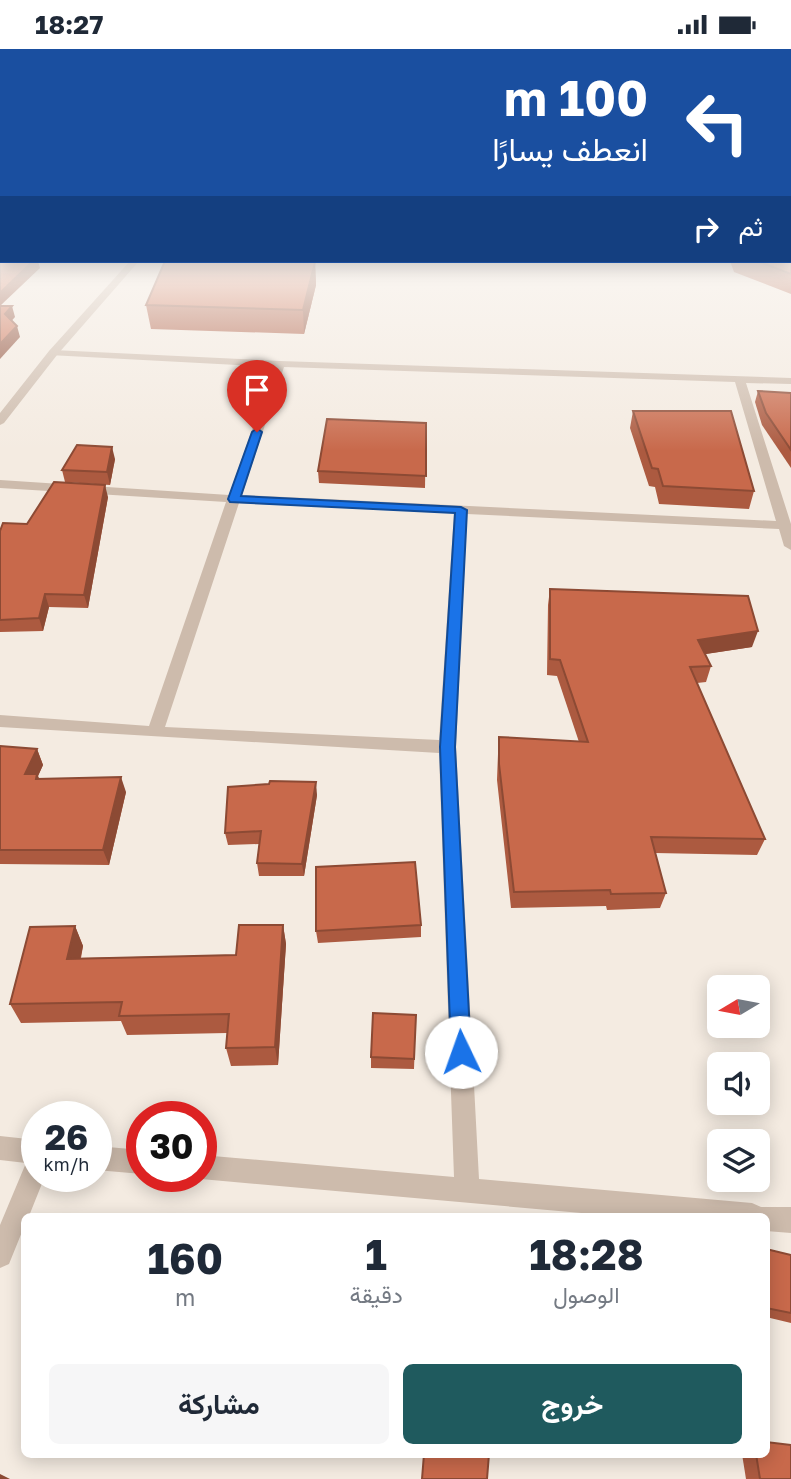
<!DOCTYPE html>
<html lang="ar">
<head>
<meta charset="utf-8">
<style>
  :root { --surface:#fff; --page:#f6f6f7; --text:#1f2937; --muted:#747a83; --accent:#1f5a5e }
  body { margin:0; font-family:"Golos Text",Vazirmatn,sans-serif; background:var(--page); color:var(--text); direction:rtl; height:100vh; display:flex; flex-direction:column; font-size:26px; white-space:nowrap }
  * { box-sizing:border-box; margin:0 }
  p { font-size:23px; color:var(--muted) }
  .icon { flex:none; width:38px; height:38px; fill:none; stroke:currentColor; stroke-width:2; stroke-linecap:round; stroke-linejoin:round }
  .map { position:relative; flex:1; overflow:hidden; direction:ltr }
  .panel { position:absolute; left:21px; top:1164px; width:749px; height:245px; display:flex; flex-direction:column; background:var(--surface); border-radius:10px; box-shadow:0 4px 18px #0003; direction:rtl }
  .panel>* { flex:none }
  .hud { position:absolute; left:0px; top:0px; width:791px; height:214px; box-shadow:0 4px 18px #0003; direction:rtl; background:#1a4fa0; color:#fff; overflow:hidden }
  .needle { width:46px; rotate:260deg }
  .fabs { position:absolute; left:707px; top:926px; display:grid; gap:14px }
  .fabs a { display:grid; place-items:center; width:63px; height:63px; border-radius:10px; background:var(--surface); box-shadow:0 4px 18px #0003; font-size:35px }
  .speed { position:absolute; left:21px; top:1052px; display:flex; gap:14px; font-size:35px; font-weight:700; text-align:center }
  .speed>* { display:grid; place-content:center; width:91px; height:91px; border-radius:50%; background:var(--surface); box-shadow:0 4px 18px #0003; line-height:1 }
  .speed small { font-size:18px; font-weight:400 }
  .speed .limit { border:10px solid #d22; background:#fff; color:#111 }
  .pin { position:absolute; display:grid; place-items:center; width:60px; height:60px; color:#fff; margin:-72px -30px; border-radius:50% 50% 50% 0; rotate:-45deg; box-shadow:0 0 7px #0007 }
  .pin .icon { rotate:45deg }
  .me { position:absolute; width:77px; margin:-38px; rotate:357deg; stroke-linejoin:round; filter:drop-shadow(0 0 5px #0008) }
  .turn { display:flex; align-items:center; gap:24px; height:147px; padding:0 28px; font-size:32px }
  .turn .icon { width:91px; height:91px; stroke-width:2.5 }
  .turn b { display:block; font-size:49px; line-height:60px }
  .then { display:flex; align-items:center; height:66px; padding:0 28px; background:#0003; gap:14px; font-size:26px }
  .eta { display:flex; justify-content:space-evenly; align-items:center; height:119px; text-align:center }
  .eta b { font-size:42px; font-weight:700; line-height:49px }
  .action { display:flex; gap:14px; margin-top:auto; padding:14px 28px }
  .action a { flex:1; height:80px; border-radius:10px; background:var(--accent); color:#fff; font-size:28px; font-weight:700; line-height:80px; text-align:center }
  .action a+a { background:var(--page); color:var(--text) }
  .status { display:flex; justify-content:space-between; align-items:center; height:49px; padding:0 35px; background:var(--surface); direction:ltr }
  .status svg { height:19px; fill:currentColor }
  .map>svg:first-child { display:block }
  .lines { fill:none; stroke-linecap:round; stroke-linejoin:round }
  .minor { fill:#cdbbac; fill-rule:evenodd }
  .tertiary { fill:#cdbbac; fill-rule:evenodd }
  .wall { fill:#ac5a40 }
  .shaded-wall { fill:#8c4a34 }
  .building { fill:#c8694b; stroke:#8c4a34; stroke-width:2 }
  .route { fill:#1a73e8; stroke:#114b97; stroke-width:2 }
</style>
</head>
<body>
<div class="status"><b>18:27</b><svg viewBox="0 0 49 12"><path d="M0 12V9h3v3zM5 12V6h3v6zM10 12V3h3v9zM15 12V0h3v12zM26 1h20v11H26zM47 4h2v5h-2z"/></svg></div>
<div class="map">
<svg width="791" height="1430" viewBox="0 0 791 1430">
  <rect width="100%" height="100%" fill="#f4ebe1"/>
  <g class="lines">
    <g class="minor">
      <path d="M53,301L280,312L791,329V335L746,334L791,475V501L784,497L779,480L467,465L456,698L479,1130L752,1154L761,1158H791V1184L766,1182V1167H615L201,1130L193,1127H201V1106L454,1128L439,704L0,678V666L149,677L226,453L0,439V431L229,446L274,318L49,306V302ZM284,318L735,333L776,472L242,446ZM239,454L454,464L439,691L165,678Z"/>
      <polygon points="0,1087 37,1091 37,1127 45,1127 29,1167 24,1167 24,1178 9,1215 0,1219 0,1176 26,1114 0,1111"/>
      <polygon points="96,1097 142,1101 142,1125 96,1121"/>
    </g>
    <polygon class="tertiary" points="130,212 139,212 57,306 4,374 0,376 0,364 49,302"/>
  </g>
  <g class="wall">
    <polygon points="791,202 791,245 734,223 730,212 789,212"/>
    <polygon points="315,213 316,236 304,285 151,280 146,256"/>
    <polygon points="758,342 791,344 791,419 762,376 755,353"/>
    <polygon points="633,362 754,442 749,460 659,455 655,438 649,437 630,379"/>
    <polygon points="426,374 425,439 319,434 318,422"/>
    <polygon points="115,410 110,436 65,433 62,421"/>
    <polygon points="108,448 88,559 49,558 43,582 0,583 0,482 27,475"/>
    <polygon points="550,540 752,598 705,605 711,617 706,633 697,634 765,790 757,806 655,804 666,844 660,859 607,861 606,857 511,859 497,731 498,705 499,688 579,693 557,627 547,626 548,556"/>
    <polygon points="0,697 37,700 43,716 38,727 39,730 126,743 109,816 0,815"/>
    <polygon points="317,746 304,827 259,827 257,814 259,795 228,796 225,784"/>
    <polygon points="283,876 286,895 278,1016 231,1017 226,999 227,984 127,986 121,972 21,974 10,955 75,877 83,897 81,909 236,906"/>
    <polygon points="421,876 421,888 318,894 316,882"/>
    <polygon points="416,966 414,1020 371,1019 371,1008"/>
    <polygon points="766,1200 791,1206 791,1274 766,1268"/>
    <polygon points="742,1405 766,1405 791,1430 746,1430"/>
  </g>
  <g class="shaded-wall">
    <polygon points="33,212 38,212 40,219 0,257 0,244"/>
    <polygon points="315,213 316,236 304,285 303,261"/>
    <polygon points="12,257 15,268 8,276 5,265"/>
    <polygon points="17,277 20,288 0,310 0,295"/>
    <polygon points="112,398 115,410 110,436 107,423"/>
    <polygon points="105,436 108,448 88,559 84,546"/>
    <polygon points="45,545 49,558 43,582 39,569"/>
    <polygon points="758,582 752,598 693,607 698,591"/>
    <polygon points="37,700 43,716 38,727 43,741 25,725"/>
    <polygon points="121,728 126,743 109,816 103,801"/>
    <polygon points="316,733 317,746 304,827 302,815"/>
    <polygon points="283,876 286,895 278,1016 275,998"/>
    <polygon points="75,877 83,897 76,929 67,910"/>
    <polygon points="0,1425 10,1430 0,1430"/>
  </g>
  <g class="building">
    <polygon points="789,202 791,202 791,225 757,212 789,212"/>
    <polygon points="0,206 2,207 2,212 33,212 0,244"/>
    <polygon points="165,212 269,212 315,213 303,261 146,256"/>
    <polygon points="0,257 12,257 5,265 17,277 0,295"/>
    <polygon points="758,342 791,344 791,401 766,364"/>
    <polygon points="633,362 731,362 754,442 663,437 658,420 652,419"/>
    <polygon points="327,370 426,374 426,427 318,422"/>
    <polygon points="77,396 112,398 107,423 62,421"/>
    <polygon points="54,433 105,436 84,546 45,545 39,569 0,571 0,482 3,474 27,475"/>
    <polygon points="550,540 748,547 758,582 698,591 711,617 690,618 765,790 651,788 666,844 611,845 610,841 514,843 499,715 499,688 588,693 560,611 550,610"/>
    <polygon points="0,697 37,700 25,725 37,725 36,730 121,728 103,801 0,801"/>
    <polygon points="270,732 316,733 302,815 257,814 261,782 225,784 228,738 269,735"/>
    <polygon points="415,813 421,876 316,882 316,818"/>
    <polygon points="239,876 283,876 275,998 226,999 229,965 119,967 122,953 10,955 30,878 75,877 67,910 236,906"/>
    <polygon points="373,964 416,966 414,1010 371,1008"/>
    <polygon points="766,1200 791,1206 791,1264 766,1259"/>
    <polygon points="766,1393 791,1396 791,1430 760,1430 756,1405 766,1405"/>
    <polygon points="424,1405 489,1405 487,1430 422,1430"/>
  </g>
  <linearGradient id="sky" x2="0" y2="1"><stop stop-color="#7eb2d2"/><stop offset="0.5" stop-color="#faf6f2"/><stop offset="1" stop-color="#faf6f2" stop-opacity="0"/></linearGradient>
  <rect width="791" height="402" fill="url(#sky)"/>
  <polygon class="route" points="257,379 262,383 241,447 461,458 467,461 455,698 471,1003 468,1010 461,1012 454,1010 451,1003 440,698 455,464 230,453 228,450 252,383"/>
</svg>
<div class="fabs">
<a><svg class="needle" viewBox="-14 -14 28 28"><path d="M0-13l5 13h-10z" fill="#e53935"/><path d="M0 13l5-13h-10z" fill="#747a83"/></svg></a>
<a><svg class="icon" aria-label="sound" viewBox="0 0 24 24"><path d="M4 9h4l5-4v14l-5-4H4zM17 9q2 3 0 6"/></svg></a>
<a><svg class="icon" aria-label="layers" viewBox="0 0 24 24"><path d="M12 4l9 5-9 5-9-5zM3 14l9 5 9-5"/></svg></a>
</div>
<div class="speed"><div>26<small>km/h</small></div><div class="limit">30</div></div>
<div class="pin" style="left:257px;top:383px;background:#d93025"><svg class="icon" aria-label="arrive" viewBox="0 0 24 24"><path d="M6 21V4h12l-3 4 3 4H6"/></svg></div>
<svg class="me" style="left:461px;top:1003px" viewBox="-20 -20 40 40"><circle r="19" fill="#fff"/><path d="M0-13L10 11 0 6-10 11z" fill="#1a73e8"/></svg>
<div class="hud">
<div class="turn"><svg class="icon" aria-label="left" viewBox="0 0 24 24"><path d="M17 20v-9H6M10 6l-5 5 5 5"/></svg><div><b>100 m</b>انعطف يسارًا</div></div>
<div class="then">ثم<svg class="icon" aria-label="right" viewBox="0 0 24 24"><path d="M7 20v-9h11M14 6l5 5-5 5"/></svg></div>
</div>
<section class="panel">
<div class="eta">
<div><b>18:28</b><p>الوصول</p></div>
<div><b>1</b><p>دقيقة</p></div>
<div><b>160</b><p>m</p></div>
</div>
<div class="action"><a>خروج</a><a>مشاركة</a></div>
</section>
</div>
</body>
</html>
